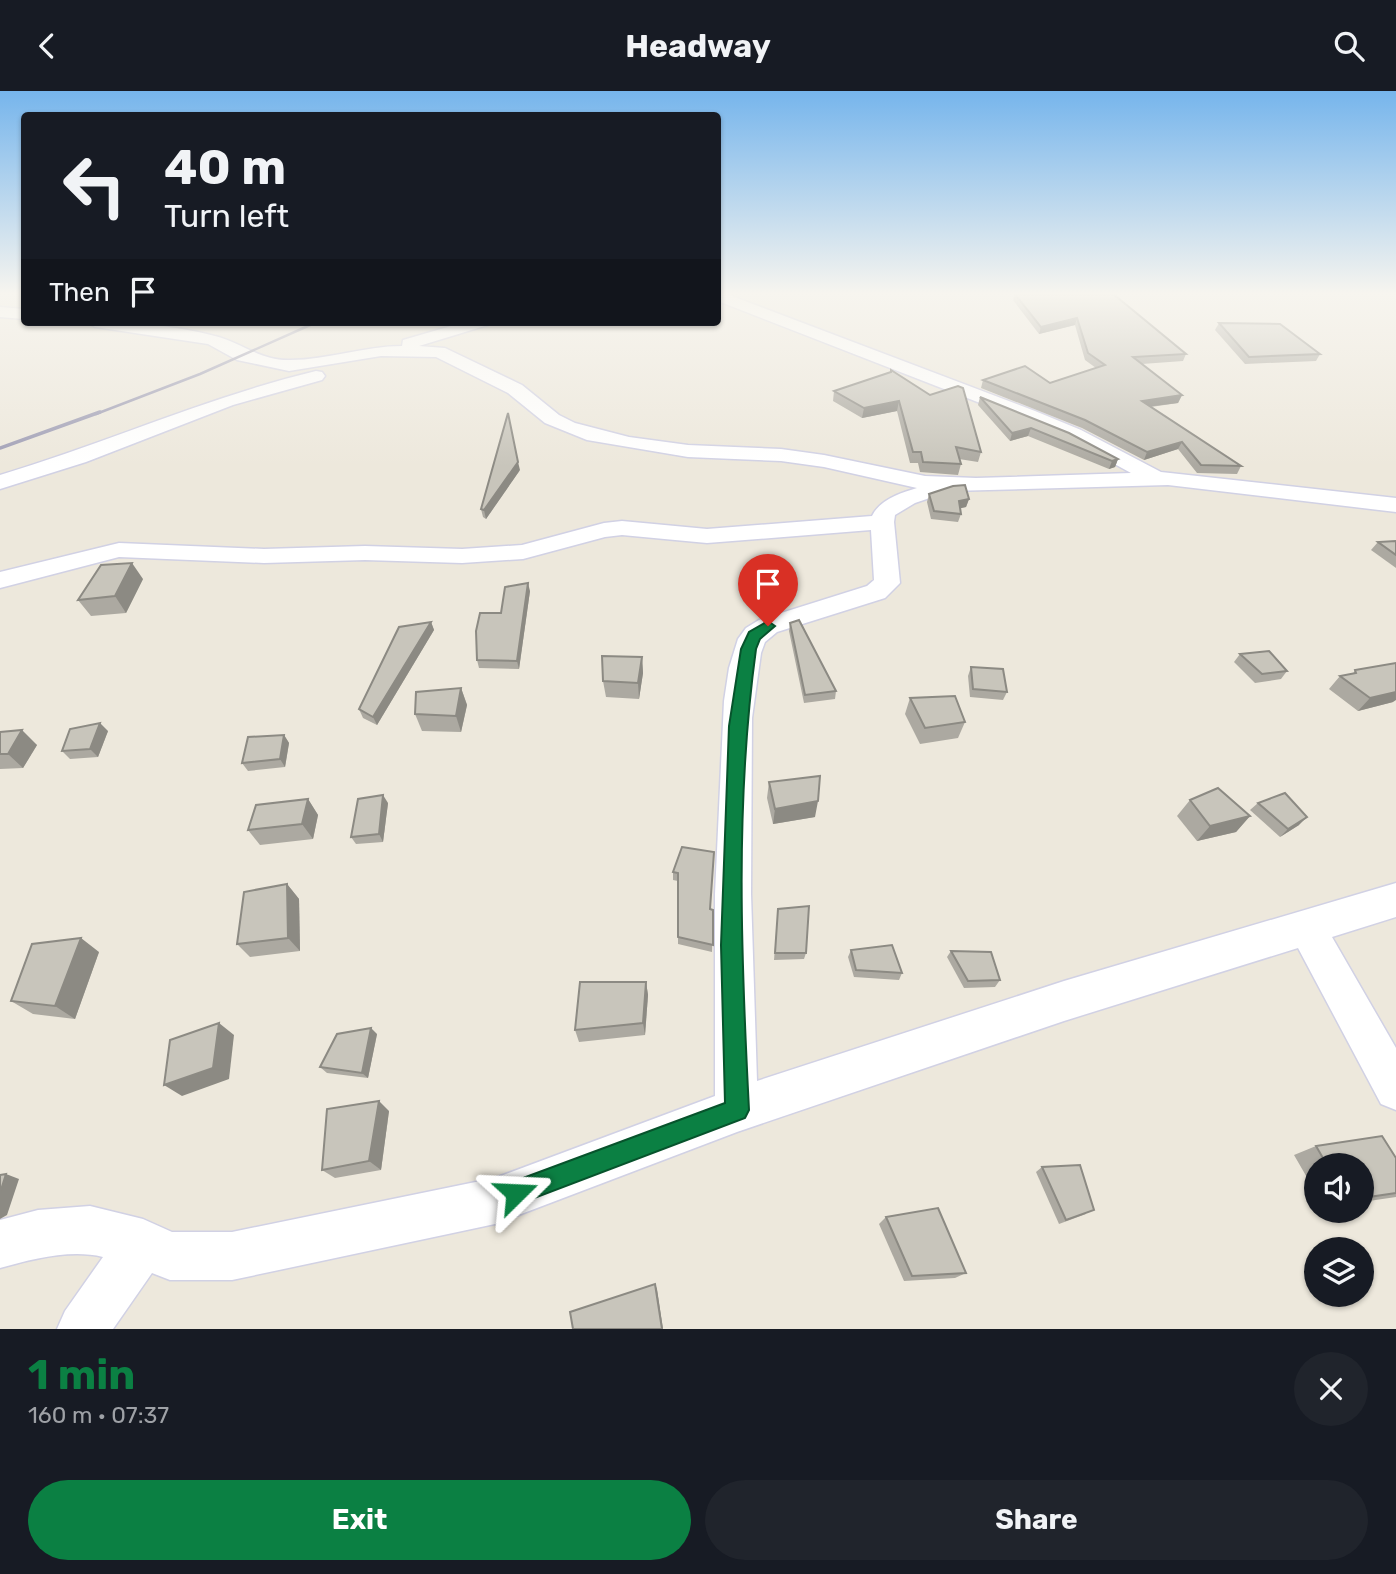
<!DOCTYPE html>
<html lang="en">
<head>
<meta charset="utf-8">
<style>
  :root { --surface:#171b24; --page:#20242c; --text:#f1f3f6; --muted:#9ea1a6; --accent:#0b8043 }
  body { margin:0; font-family:Rubik,sans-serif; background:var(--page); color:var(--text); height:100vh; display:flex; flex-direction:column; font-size:26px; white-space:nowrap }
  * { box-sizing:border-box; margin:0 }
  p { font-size:23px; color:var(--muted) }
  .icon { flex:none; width:38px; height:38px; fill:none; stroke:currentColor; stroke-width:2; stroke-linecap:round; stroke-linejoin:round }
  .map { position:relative; height:1238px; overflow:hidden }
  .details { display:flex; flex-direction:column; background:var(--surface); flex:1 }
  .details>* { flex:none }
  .hud { position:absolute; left:21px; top:21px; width:700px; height:214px; border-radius:7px; box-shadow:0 2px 5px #0004; background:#171b24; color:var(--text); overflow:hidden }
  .controls { position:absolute; left:1304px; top:1062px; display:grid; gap:14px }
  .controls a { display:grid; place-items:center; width:70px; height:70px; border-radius:50%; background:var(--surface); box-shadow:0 2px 5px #0004; font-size:35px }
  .pin { position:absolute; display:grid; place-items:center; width:60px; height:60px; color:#fff; margin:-72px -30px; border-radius:50% 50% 50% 0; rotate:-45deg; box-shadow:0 0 7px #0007 }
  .pin .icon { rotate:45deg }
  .me { position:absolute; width:77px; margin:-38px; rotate:69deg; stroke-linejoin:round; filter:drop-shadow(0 0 5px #0008) }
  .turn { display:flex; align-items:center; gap:24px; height:147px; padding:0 28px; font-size:32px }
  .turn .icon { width:91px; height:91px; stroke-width:2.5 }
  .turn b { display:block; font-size:49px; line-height:60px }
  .then { display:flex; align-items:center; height:66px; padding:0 28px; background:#0003; gap:14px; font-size:26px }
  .round { display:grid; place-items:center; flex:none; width:74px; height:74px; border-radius:37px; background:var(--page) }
  .summary { display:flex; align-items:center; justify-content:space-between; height:119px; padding:0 28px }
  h1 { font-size:42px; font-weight:700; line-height:52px; color:var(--accent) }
  .action { display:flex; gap:14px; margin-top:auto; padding:14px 28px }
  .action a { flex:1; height:80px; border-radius:42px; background:var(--accent); color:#fff; font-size:28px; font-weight:700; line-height:80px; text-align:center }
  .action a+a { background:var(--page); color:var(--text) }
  header { display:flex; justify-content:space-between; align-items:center; height:91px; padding:0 28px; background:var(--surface); font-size:32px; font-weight:700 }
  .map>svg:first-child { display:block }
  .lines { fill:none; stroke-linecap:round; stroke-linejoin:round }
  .minor-casing { stroke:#d1d1e4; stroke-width:3 }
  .minor { fill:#fff; fill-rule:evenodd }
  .rail-far1 { stroke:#9f9eb5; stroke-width:2.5 }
  .rail { stroke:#9f9eb5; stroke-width:3.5 }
  .wall { fill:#aca9a1 }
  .shaded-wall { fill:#8c8a83 }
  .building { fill:#c8c5bb; stroke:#8c8a83; stroke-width:2 }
  .route { fill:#0b8043; stroke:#07532c; stroke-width:2 }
</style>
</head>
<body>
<header><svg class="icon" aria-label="back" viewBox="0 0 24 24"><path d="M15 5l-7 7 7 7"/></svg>Headway<svg class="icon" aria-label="search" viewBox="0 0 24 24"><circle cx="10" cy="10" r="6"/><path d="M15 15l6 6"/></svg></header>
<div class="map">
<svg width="1396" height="1238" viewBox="0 0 1396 1238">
  <rect width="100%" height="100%" fill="#ede8dc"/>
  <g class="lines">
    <defs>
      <g id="minor">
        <path d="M718,202H724L1035,320L1081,339L1161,381L1396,407V421L1168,394L950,400L915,412L895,424L894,431L900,492L885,507L777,541L765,551L761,562L752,627L751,803L757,990L1064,890L1396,792V826L1332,846L1396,957V1019L1381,1013L1298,857L1064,930L737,1041L495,1133L232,1189H170L152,1182L113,1238H57L65,1220L103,1166C70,1158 33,1168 0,1177V1129L38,1119L90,1115L143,1128L172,1141H232L495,1087L715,1005V803L724,610L729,577L738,548L746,537L759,529L867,495L874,489L871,439L707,452L622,444L605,446L523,468L462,472L365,469L264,472L119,466L0,497V481L119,452L264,458L365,455L462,458L522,454L604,432L622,430L707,438L872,425C880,408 901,402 917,397L824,376L781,370L688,366L587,349L545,332L508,302L436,266L381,265L289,280L237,269L208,253L95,236L87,231C129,231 174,234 215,245C240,251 261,270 290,269C328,269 364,255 402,255L403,249L465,231H490L488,234L419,255L445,257L522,294L559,324L575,332L629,346L688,354L781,358L824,364L925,385L976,387L1131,382L1067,347L1021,328L718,210Z"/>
        <polygon points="0,216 24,218 24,228 0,226"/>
        <path d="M316,280L322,281L325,285L322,289L233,314L86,371L0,398V384C107,352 208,306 316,280Z"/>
      </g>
    </defs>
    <use href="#minor" class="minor-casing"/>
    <use href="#minor" class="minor"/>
    <polyline class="rail-far1" points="96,323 200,283 317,231"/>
    <polyline class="rail" points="0,357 100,321"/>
  </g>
  <g class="wall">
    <polygon points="1015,203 1186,263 1183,270 1142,273 1182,304 1178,312 1151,316 1241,375 1237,383 1197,382 1178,358 1144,369 1082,337 981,297 983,289 1050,292 1096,277 1085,269 1075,234 1039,243 1013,209"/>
    <polygon points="1219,232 1320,263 1316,270 1245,273 1215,239"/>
    <polygon points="891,279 981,361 978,371 959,368 961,373 958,384 920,381 918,372 910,372 897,320 862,327 833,310 834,300 890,282"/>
    <polygon points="980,306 1118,368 1115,376 1109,378 1028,345 1010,350 978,314"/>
    <polygon points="520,379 486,428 483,426 481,418"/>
    <polygon points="929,403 969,408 966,416 960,417 961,423 958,431 931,428 927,411"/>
    <polygon points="1396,450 1396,477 1371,459 1378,451"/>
    <polygon points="143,488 126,522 91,525 78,509"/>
    <polygon points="530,500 519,578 479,577 477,569 501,522"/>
    <polygon points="431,531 434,539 377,634 363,627 359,618"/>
    <polygon points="790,532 836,600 835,608 804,612 789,540"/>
    <polygon points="1240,563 1287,580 1281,588 1255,592 1234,571"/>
    <polygon points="642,566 643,582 639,608 606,606 603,590"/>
    <polygon points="971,576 1007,601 1003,609 970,606 968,585"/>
    <polygon points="1355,579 1393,611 1358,620 1329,598 1340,585 1353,583"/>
    <polygon points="461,597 467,614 461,641 422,640 415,623"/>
    <polygon points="910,607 965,631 958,647 920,653 905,623"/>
    <polygon points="108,640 98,666 70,668 62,660"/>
    <polygon points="0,641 37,654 23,677 0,678"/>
    <polygon points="284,644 289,652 285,676 248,680 242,672"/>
    <polygon points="769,691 815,726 773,733 767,707"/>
    <polygon points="308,708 318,724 313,748 260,754 248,739"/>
    <polygon points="1190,709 1250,725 1236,741 1197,750 1177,725"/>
    <polygon points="388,712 383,751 356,753 351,746"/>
    <polygon points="1258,712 1299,734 1280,746 1250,719"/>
    <polygon points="682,756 710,818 713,819 712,861 678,853 678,790 673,789 673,781"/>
    <polygon points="287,793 299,808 300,860 250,866 237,853"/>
    <polygon points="778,818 806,862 804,868 774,869"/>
    <polygon points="851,859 902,882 899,889 854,886 848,866"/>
    <polygon points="951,860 1000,889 995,896 964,897 947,866"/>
    <polygon points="99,861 75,928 33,923 11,910"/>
    <polygon points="646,891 648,904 645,944 579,951 575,939"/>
    <polygon points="377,943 368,987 327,982 320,976"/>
    <polygon points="389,1020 381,1079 335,1087 322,1079"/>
    <polygon points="1316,1055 1396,1067 1396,1106 1362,1111 1362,1074 1316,1074 1316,1102 1294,1064"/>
    <polygon points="1042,1076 1086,1123 1059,1133 1036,1081"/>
    <polygon points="886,1126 966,1182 955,1187 904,1190 879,1133"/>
  </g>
  <g class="shaded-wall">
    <polygon points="1077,227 1075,234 1039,243 1041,236"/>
    <polygon points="1182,304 1178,312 1138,317 1142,310"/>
    <polygon points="899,310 897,320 862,327 864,317"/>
    <polygon points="1031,337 1028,345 1010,350 1012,342"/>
    <polygon points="1182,351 1178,358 1144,369 1147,361"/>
    <polygon points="1118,368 1115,376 1109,378 1112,370"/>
    <polygon points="518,371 520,379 486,428 484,419"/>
    <polygon points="969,408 966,416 957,418 959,410"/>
    <polygon points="132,472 143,488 126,522 115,505"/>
    <polygon points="528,492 530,500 519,578 517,570"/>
    <polygon points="431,531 434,539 377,634 373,626"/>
    <polygon points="642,566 643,582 639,608 638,592"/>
    <polygon points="461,597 467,614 461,641 456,625"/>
    <polygon points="1396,601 1396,609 1393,611 1358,620 1370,607"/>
    <polygon points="100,632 108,640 98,666 90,658"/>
    <polygon points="22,639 37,654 23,677 8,663"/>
    <polygon points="284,644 289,652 285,676 280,668"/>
    <polygon points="383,704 388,712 383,751 379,743"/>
    <polygon points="308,708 318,724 313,748 302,733"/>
    <polygon points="818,710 815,726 773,733 775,718"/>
    <polygon points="1250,725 1236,741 1197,750 1210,735"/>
    <polygon points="1307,726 1299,734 1280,746 1288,738"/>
    <polygon points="287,793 299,808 300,860 288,847"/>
    <polygon points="81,847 99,861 75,928 55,915"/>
    <polygon points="646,891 648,904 645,944 643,932"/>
    <polygon points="219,932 234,944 229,988 182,1005 164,994"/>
    <polygon points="371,937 377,943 368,987 362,982"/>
    <polygon points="379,1010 389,1020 381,1079 369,1070"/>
    <polygon points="6,1083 19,1088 7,1124 0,1128 0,1102"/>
    <polygon points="655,1193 657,1198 663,1238 662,1238"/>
  </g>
  <g class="building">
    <polygon points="1022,202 1112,202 1186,263 1133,266 1182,304 1142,310 1241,375 1201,374 1182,351 1147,361 1085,329 983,289 1025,275 1050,292 1105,274 1088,262 1077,227 1041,236 1015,203"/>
    <polygon points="1219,232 1280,233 1320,263 1249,266"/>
    <polygon points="891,279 930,304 958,295 963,297 981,361 956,356 961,373 923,371 921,361 913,361 899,310 864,317 834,300 891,281"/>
    <polygon points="980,306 1069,342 1118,368 1112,370 1031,337 1012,342"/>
    <polygon points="508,322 518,371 484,419 481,418"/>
    <polygon points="965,394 969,408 959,410 961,423 934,420 929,403 953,395"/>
    <polygon points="1396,450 1396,464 1378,451"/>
    <polygon points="132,472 115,505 78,509 101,474"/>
    <polygon points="528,492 517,570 477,569 476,540 480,522 501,522 505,496"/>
    <polygon points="799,529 836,600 805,604 790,532"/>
    <polygon points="431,531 373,626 359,618 399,536"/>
    <polygon points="1269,560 1287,580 1262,583 1240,563"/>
    <polygon points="602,565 642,566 638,592 603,590"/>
    <polygon points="1396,572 1396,601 1370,607 1340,585 1356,582 1355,579"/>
    <polygon points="971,576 1003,578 1007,601 973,598"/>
    <polygon points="461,597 456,625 415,623 416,601"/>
    <polygon points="955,605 965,631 925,637 910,607"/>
    <polygon points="100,632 90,658 62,660 70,638"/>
    <polygon points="22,639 8,663 0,663 0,641"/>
    <polygon points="284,644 280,668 242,672 248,646"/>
    <polygon points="820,685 818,710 775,718 769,691"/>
    <polygon points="1218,697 1250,725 1210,735 1190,709"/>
    <polygon points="1285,702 1307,726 1288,738 1258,712"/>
    <polygon points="383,704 379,743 351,746 358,708"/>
    <polygon points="308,708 302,733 248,739 256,714"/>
    <polygon points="682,756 714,761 710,818 713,819 713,854 678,846 678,782 673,781"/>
    <polygon points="287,793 288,847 237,853 244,801"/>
    <polygon points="809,815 806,862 775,862 778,818"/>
    <polygon points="81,847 55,915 11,910 32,853"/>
    <polygon points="892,854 902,882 856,879 851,859"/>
    <polygon points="951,860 991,861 1000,889 968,890"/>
    <polygon points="580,891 646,891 643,932 575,939"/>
    <polygon points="219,932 213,977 164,994 170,949"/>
    <polygon points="371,937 362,982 320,976 337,943"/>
    <polygon points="379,1010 369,1070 322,1079 327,1018"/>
    <polygon points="1382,1045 1396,1067 1396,1102 1362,1107 1362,1074 1327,1074 1316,1055"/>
    <polygon points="1080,1074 1094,1119 1066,1129 1042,1076"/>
    <polygon points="6,1083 0,1102 0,1084"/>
    <polygon points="938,1117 966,1182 912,1185 886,1126"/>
    <polygon points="655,1193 662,1238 573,1238 570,1221"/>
  </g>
  <linearGradient id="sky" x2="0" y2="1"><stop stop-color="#76b5ec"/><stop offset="0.54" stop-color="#f7f5ef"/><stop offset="1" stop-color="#f7f5ef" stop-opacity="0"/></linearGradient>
  <rect width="1396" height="375" fill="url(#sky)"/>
  <path class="route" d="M768,530L775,535L760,548L756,558C735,711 741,865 749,1019L745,1027L516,1114L507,1110L504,1102L507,1093L725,1012L721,854L729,635L741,558L749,541Z"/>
</svg>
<div class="controls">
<a><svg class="icon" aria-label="sound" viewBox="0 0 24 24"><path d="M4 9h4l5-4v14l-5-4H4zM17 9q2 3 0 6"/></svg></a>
<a><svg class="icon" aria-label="layers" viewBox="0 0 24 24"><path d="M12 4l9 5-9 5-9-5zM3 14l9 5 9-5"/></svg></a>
</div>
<div class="pin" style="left:768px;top:535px;background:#d93025"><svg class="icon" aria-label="arrive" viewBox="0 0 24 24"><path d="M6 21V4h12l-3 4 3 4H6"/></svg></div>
<svg class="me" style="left:516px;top:1102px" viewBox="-20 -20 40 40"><path d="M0-17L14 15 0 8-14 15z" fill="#0b8043" stroke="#fff" stroke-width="4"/></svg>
<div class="hud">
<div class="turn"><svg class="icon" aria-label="left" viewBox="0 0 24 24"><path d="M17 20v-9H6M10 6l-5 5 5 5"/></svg><div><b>40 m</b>Turn left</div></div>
<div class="then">Then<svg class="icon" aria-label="arrive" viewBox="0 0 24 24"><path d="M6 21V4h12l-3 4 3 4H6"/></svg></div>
</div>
</div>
<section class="details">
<div class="summary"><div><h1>1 min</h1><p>160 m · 07:37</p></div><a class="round"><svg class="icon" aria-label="close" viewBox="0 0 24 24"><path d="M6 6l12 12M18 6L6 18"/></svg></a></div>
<div class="action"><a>Exit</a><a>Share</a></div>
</section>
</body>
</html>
